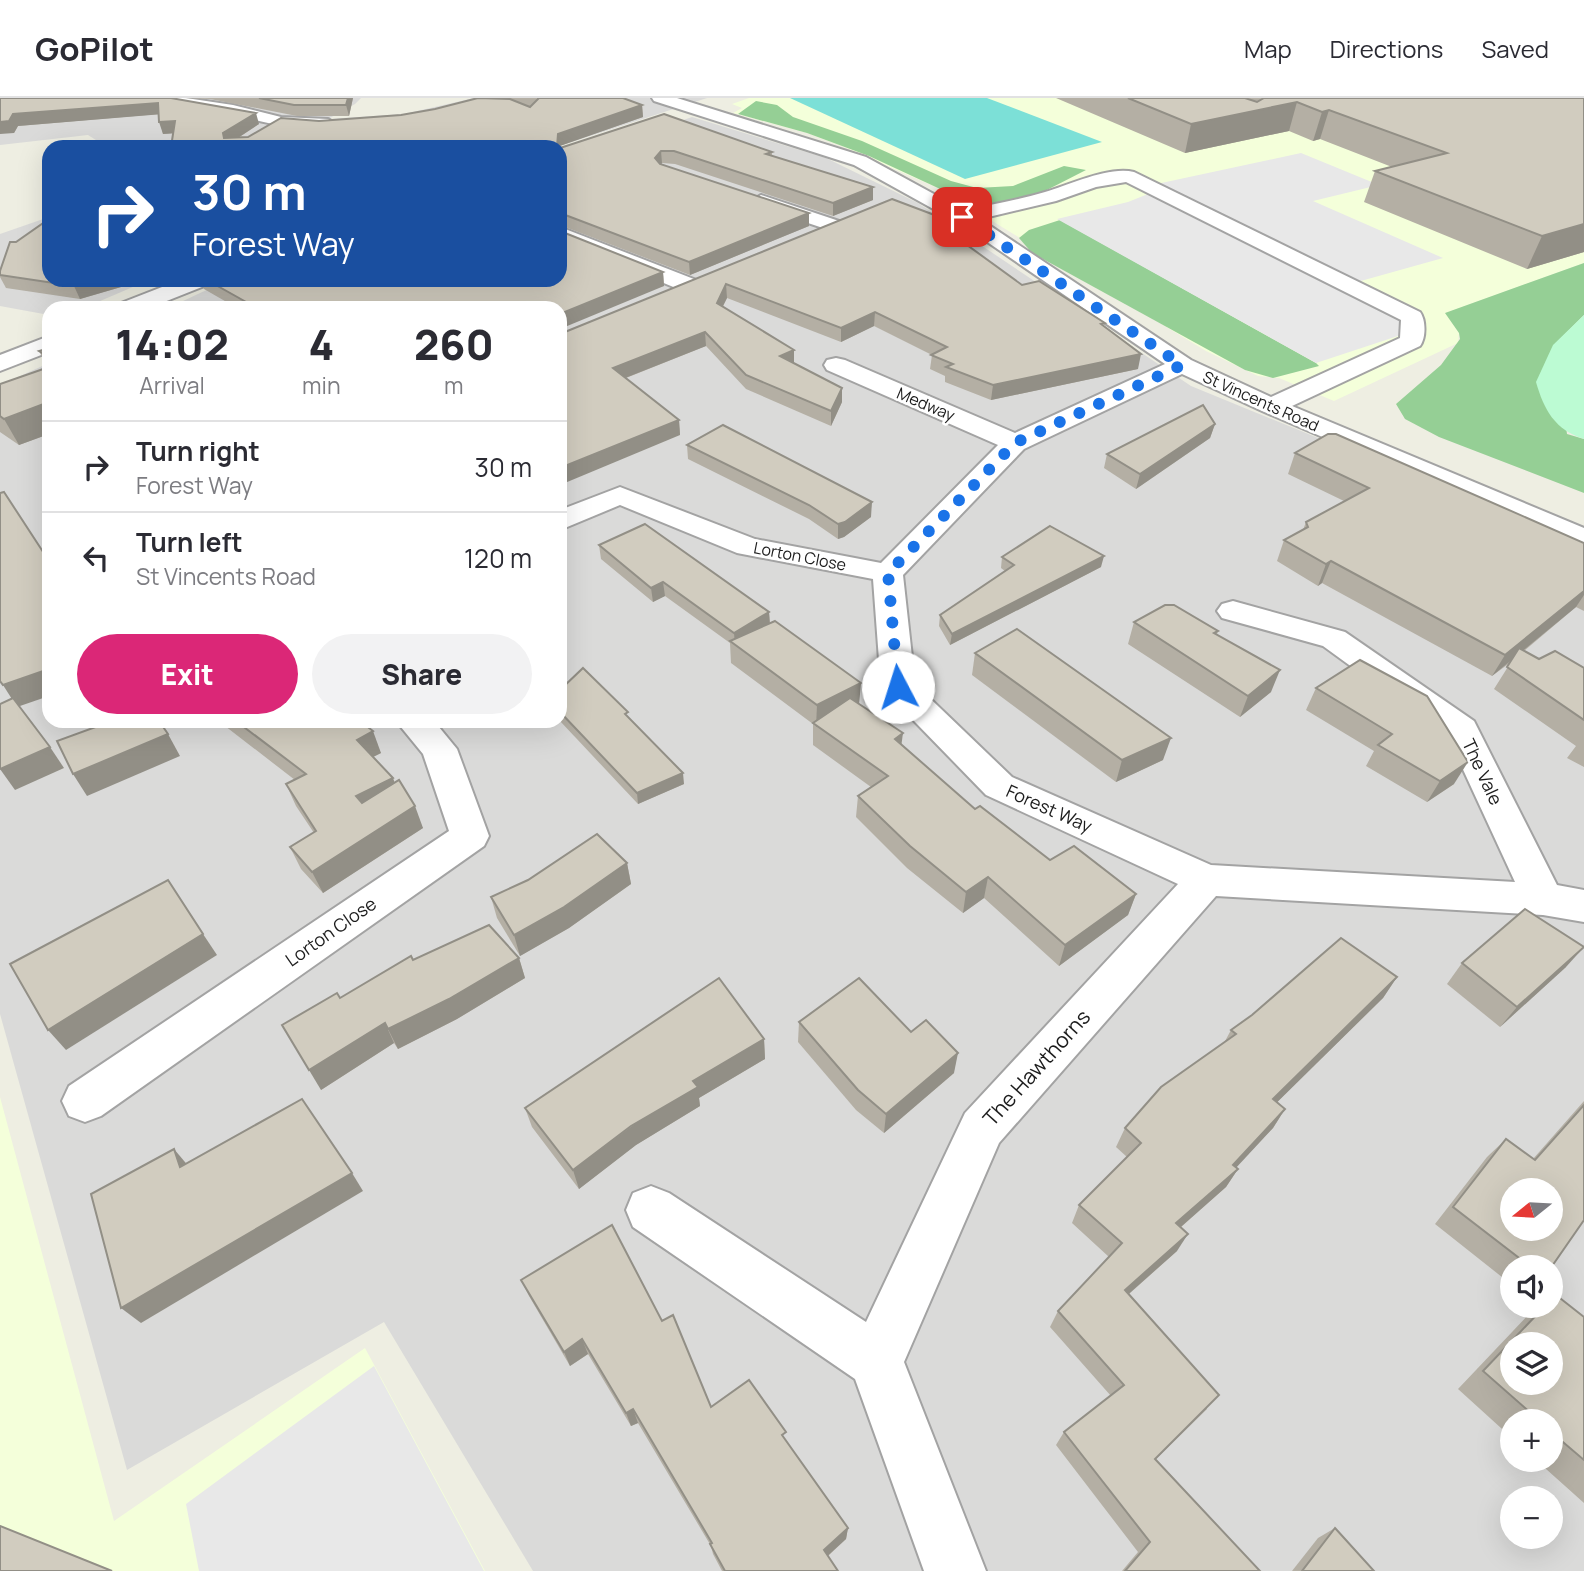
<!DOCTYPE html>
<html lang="en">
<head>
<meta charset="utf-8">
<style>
  :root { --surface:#fff; --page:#f2f2f3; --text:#2b2b33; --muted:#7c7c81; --line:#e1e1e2; --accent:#db2777 }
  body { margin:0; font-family:Manrope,sans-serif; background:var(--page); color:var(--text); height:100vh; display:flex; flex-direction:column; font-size:26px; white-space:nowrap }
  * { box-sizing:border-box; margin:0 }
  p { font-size:23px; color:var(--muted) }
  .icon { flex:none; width:38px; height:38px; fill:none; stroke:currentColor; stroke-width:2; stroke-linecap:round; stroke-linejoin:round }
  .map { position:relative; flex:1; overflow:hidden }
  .side { position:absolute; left:42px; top:203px; width:525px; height:427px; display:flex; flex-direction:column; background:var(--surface); border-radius:21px; box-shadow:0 7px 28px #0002 }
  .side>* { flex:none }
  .top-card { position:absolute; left:42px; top:42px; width:525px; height:147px; border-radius:21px; box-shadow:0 7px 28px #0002; background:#1a4fa0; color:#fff; overflow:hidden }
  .needle { width:46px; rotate:252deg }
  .buttons { position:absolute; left:1500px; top:1080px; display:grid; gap:14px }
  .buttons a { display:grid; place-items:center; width:63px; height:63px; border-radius:50%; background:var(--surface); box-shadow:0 7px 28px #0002; font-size:35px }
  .pin { position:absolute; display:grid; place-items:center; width:60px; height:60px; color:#fff; margin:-30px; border-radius:14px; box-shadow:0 4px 10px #0006 }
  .me { position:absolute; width:77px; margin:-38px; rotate:355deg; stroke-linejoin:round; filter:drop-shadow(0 0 5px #0008) }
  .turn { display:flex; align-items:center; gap:24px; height:147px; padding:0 35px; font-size:32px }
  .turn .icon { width:91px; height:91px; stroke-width:2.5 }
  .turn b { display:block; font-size:49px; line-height:60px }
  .eta { display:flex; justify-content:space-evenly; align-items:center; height:119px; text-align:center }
  .eta b { font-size:42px; font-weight:800; line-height:49px }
  .action { display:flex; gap:14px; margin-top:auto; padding:14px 35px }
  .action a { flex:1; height:80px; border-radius:42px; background:var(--accent); color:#fff; font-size:28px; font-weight:800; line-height:80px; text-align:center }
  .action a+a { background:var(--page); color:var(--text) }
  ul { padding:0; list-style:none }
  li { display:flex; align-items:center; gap:21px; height:91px; padding:0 35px; border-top:2px solid var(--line) }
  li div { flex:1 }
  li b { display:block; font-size:26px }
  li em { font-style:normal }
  header { display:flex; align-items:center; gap:42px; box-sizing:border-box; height:98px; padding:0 35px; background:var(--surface); border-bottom:2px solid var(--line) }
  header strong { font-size:33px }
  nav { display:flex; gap:38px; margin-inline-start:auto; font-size:24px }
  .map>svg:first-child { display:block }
  .residential { fill:#dadad9; fill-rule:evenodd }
  .education { fill:#f4ffda }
  .forest { fill:#95cf95 }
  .park { fill:#bcfbd3 }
  .pitch { fill:#7ce0d7 }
  .parking { fill:#e8e8e8 }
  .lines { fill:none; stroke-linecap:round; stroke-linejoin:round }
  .minor-casing { stroke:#a3a3a3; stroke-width:4 }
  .minor { fill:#fff; fill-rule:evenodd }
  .wall { fill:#b4afa4 }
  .shaded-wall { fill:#928f86 }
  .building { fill:#d1ccbf; stroke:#928f86; stroke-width:2; fill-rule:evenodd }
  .route { stroke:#1a73e8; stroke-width:12; stroke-dasharray:0 21.6 }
  .labels { text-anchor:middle; stroke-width:5; stroke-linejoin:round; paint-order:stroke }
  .far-street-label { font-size:16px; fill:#1c1c1c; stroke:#fff }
  .street-label { font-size:18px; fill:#1c1c1c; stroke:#fff }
  .near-street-label { font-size:21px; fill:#1c1c1c; stroke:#fff }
</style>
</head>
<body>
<header>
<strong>GoPilot</strong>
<nav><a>Map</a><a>Directions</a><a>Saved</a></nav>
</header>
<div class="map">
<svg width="1584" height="1473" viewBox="0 0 1584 1473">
  <rect width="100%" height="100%" fill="#eeeee2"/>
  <g class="residential">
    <polygon points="0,0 361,0 355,6 328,21 404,16 474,0 707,0 557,49 107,49 88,37 0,47"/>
    <path d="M692,19L826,60L918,105L1191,288L1584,449V1473H533L384,1224L127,1372L0,916V287L49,265V623H560V210H168L228,182H560V65ZM1512,1092H1550V1130H1512ZM1512,1169H1550V1208H1512ZM1512,1246H1550V1284H1512ZM1512,1323H1550V1362H1512ZM1512,1400H1550V1438H1512Z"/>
    <polygon points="49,119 49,182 149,182 84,210 49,210 49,217 0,208 0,136"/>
  </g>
  <g class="education">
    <polygon points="749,0 1584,0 1584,165 1446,215 1459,235 1458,245 1334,303 1279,280 1258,278 1206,253 938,90 844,49 807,35 733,15 742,10 732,6"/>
    <polygon points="0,999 114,1423 365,1250 485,1473 0,1473"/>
  </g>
  <g class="forest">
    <polygon points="756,3 777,7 793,19 862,43 951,83 977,90 1013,88 1064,68 1086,72 1043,94 1001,106 964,106 938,90 869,58 807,35 738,16"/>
    <polygon points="1060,122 1316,265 1319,268 1273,280 1245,272 1032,155 1019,140 1029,132"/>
    <polygon points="1584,165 1584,217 1554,247 1567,336 1584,341 1584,395 1439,339 1405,321 1396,306 1441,267 1460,241 1459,235 1445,215"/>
  </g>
  <path class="park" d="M1584,217V341C1555,332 1544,312 1536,284L1553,247Z"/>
  <polygon class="pitch" points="790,0 987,0 1102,44 965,81"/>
  <g class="parking">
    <polygon points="1301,55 1379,87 1313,103 1443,160 1350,186 1152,87"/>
    <polygon points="1148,96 1398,220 1408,228 1404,236 1316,265 1057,121 1128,104"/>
    <polygon points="374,1268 484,1473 199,1473 186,1406"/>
  </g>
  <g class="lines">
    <defs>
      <g id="minor">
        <path d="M146,0H186L233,7L281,19L328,21L336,26C322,42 251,20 230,16C205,12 179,9 154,5Z"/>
        <path d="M652,0H677L866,59L965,113C991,106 1019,102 1045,94C1070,87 1108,68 1134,74L1420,214C1426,222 1426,240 1420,248L1292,308L1584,430V450L1574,447L1262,313L1182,276L1024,351L903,477L915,586L1012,679L1211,767L1515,784L1448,639L1323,548L1222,520L1217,513L1222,506L1233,503L1345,534L1474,623L1557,787L1584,792V824L1543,817L1216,798L999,1045L904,1264L986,1473H924L855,1281L633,1129L626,1112L633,1095L651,1088L669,1095L866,1224L965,1015L1178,786L986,697L881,589L873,481L737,455L620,407L560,432V412L620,389L755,441L881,465L998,347L827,272L824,267L827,262L836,260L845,262L1015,335L1165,266L964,128L854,67L654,3ZM1126,84L1401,222L1400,240L1271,299L1191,262L980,121L1056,103L1096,89Z"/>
        <polygon points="761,97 842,124 845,128 842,132 835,134 754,107 751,103"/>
        <polygon points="560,129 699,183 702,188 699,193 683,193 560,142"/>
        <polygon points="180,182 210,182 207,187 149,210 118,210 121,205"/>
        <polygon points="49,238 49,254 0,273 0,257"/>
        <polygon points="396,623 434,623 457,651 489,738 484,748 101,1018 85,1024 69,1018 62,1003 69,988 449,733 423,656"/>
      </g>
    </defs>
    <use href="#minor" class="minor-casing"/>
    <use href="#minor" class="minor"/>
  </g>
  <g class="wall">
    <polygon points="0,0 259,26 238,40 248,39 319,23 401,17 505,0 623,0 642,7 643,19 559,48 171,49 173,35 163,36 159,16 18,28 14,35"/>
    <polygon points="183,0 353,0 349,18 297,18 210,1"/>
    <polygon points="1056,0 1584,0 1584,154 1527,171 1364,104 1375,73 1392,69 1320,41 1313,43 1289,33 1185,55"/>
    <polygon points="560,50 772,54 772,58 873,89 873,102 833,118 675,66 662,65 661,67 809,128 690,177 560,127"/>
    <polygon points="892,101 952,136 1022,187 1104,229 1138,271 991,302 945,284 945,278 930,271 932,257 874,228 841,244 727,200 723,208 794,265 842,290 842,304 831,328 746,291 706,248 626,280 679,322 680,337 560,236"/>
    <polygon points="0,173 145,182 80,201 6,190 0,179"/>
    <polygon points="663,174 664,188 560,210 237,210 204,191 201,182 560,182"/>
    <polygon points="49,250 49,336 19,347 0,334 0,286 48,270 39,253"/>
    <polygon points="1215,326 1210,340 1136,391 1104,370 1107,356"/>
    <polygon points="687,347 871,419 844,439 838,441 809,421 688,361"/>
    <polygon points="1295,355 1584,445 1584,513 1576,509 1524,553 1539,561 1584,570 1584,669 1567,660 1576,648 1494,591 1511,564 1492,578 1322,485 1318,488 1277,463 1284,442 1303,432 1306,424 1344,403 1288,376"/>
    <polygon points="599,447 769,514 770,526 859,606 901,646 975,711 1050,762 1136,796 1128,817 1059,868 984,800 963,815 907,770 856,719 858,698 871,689 813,647 813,626 731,565 730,545 665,498 653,504 601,461"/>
    <polygon points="1002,459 1101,469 950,547 939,528 940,517 1005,473 1001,470"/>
    <polygon points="1134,524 1218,533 1217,536 1271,594 1240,619 1128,546"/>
    <polygon points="975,555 1163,662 1116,684 972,577"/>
    <polygon points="1360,562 1454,686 1427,704 1366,668 1374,653 1306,612 1316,590"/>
    <polygon points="560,592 684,686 638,706 560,623"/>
    <polygon points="222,623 360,623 381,655 373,659 394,685 423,730 323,795 301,771 290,749 314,735 296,708 286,686 295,682 225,628"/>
    <polygon points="627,765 631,786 569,830 520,858 497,820 491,799"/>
    <polygon points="519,860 525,880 457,921 398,951 394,945 321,992 340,900 413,862"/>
    <polygon points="1462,865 1566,869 1500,929 1447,886"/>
    <polygon points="1397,879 1383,900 1277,1004 1285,1011 1273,1030 1236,1069 1238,1071 1226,1089 1181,1129 1177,1153 1129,1196 1207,1311 1156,1361 1260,1473 1122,1473 1138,1454 1056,1347 1064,1334 1111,1298 1050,1229 1058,1213 1109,1159 1072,1125 1079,1107 1127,1059 1116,1049 1125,1030 1224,945 1231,932"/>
    <polygon points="799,924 911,934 954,975 884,1035 856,1012 798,944"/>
    <polygon points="764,941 765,961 699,1000 700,1008 636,1047 579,1091 532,1029 525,1010"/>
    <polygon points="1584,1003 1584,1122 1550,1169 1512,1169 1512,1187 1435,1126 1487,1059 1506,1041 1533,1061"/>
    <polygon points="521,1182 662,1223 711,1309 786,1342 848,1430 846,1441 828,1458 838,1473 722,1473 713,1456 711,1448 638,1325 631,1328 588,1256 570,1268 529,1198"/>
    <polygon points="1556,1197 1584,1219 1584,1405 1536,1362 1550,1362 1550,1323 1512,1323 1512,1340 1458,1291 1529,1216 1541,1208 1550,1208 1550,1200"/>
    <polygon points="1335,1430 1374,1473 1292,1473 1318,1440"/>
  </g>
  <g class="shaded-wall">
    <polygon points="348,0 353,0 349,18 346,7"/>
    <polygon points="1297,4 1289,33 1185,55 1191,26"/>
    <polygon points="158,5 163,16 18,28 14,35 0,36 0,24 13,16"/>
    <polygon points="642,7 643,19 557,49 558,36"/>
    <polygon points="1329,12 1320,41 1313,43 1322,14"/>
    <polygon points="256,15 259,26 227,47 223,35"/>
    <polygon points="175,23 179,35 163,36 159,24"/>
    <polygon points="661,53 662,65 656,72 655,60"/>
    <polygon points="873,89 873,102 833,118 833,105"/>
    <polygon points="809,115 809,128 690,177 689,164"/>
    <polygon points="953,124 952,137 941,128"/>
    <polygon points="1584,126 1584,154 1527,171 1542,138"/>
    <polygon points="663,174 664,188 560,231 560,216"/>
    <polygon points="93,182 145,182 80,201 74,188"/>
    <polygon points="726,186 727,200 718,218 717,205"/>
    <polygon points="875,214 874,228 841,244 841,230"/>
    <polygon points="705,234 706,248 615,284 613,270"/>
    <polygon points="794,252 794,266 780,258"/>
    <polygon points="1141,256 1138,271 991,302 993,287"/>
    <polygon points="842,290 842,304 831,328 831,313"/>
    <polygon points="49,304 49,336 19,347 4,321"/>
    <polygon points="679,322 680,337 560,387 560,370"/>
    <polygon points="1215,326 1210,340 1136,391 1140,376"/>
    <polygon points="872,404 871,419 844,439 838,441 838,426"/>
    <polygon points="1104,458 1101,469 950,547 952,536"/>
    <polygon points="1331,463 1322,485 1318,488 1326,466"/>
    <polygon points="663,484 665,498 653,504 651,490"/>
    <polygon points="1584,493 1584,497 1576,509 1492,578 1505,557"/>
    <polygon points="769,514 770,528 735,547 734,535"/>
    <polygon points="49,571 49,598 17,609 3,587"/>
    <polygon points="1280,572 1271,594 1240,619 1248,598"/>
    <polygon points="861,585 859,607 816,629 817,607"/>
    <polygon points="373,633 381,655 365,663 357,642"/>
    <polygon points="903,635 900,657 895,641"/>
    <polygon points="168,636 180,658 87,698 73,676"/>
    <polygon points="1171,640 1163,662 1116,684 1122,662"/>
    <polygon points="50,649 64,670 15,692 0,671"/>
    <polygon points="1468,664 1454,686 1427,704 1440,683"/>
    <polygon points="683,675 684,686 638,706 637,695"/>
    <polygon points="393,680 401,702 365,720 356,698"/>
    <polygon points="415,708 423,730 323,795 312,774"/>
    <polygon points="627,765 631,786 569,830 520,858 514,837"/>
    <polygon points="988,779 984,800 963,815 966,794"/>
    <polygon points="1136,796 1128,817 1059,868 1065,847"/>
    <polygon points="203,836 217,857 66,952 48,932"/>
    <polygon points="1584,849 1566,869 1500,929 1517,909"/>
    <polygon points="519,860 525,880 457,921 398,951 388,931"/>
    <polygon points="1397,879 1383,900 1261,1020 1273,1001"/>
    <polygon points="385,925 394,945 321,992 309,972"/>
    <polygon points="764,941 765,961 699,1000 700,1008 636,1047 579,1091 573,1072 693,983"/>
    <polygon points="958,955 954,975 884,1035 886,1016"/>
    <polygon points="1285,1011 1273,1030 1222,1085 1233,1067"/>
    <polygon points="174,1051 190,1070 180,1069"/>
    <polygon points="1238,1071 1226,1089 1166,1142 1176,1125"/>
    <polygon points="352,1075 363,1093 141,1225 121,1210"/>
    <polygon points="1188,1136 1177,1153 1115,1208 1125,1192"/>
    <polygon points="582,1241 588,1256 570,1268 564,1254"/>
    <polygon points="633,1311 638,1325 631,1328 626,1315"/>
    <polygon points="848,1430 846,1441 823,1462 824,1452"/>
  </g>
  <g class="building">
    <polygon points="0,0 171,0 256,15 223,35 224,40 248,39 281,20 319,23 401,17 435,11 478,0 510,1 530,9 539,0 537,0 623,0 642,7 558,36 557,49 171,49 175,23 159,24 158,5 13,16 9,23 0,24"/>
    <polygon points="259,0 348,0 346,7 294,7"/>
    <polygon points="1128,0 1245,0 1257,4 1264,0 1584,0 1584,126 1542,138 1375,73 1447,55 1329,12 1322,14 1297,4 1191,26"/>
    <polygon points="664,16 772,54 766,56 873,89 833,105 674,53 661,53 655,60 660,66 809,115 689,164 560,115 560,50"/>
    <polygon points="892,101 953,124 941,128 1022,187 1039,183 1105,225 1101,226 1141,256 993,287 946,269 953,266 931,257 947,249 875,214 841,230 726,186 717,205 794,252 780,258 842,290 831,313 746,277 705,234 613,270 679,322 560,370 560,236"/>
    <polygon points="49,121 49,182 93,182 74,188 0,177 0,173 10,144 16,144"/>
    <polygon points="560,133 663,174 560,216 560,210 253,210 255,209 207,182 560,182"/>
    <polygon points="49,250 49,259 39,253"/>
    <polygon points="49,269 49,304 4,321 0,318 0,286"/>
    <polygon points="1203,307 1215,326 1140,376 1107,356"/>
    <polygon points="723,327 872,404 845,424 838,426 809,407 687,347"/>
    <polygon points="1328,336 1336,336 1584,445 1584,493 1505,557 1331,463 1326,466 1284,442 1308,429 1306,424 1369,390 1295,355"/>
    <polygon points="4,394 49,463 49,571 3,587 0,583 0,395"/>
    <polygon points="645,426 769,514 734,535 663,484 651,490 599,447"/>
    <polygon points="1050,428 1104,458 952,536 940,517 1014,467 1002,459"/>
    <polygon points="1165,507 1174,507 1218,533 1214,535 1280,572 1248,598 1134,524"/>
    <polygon points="775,523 861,585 817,607 730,543"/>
    <polygon points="1017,531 1171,640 1122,662 975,555"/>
    <polygon points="1519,550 1539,561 1555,553 1584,570 1584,622 1507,569"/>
    <polygon points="1360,562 1427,598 1468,664 1440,683 1378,647 1392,636 1316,590"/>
    <polygon points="583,570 628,614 625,616 683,675 637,695 560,614 560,592"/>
    <polygon points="13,600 50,649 0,671 0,606"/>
    <polygon points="850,600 903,635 895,641 975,711 980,708 1050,762 1074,748 1136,796 1065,847 988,779 966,794 910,748 858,698 888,678 813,625"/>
    <polygon points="112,623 159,623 168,636 73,676 57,643"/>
    <polygon points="236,623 360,623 373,633 357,642 393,680 356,698 362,705 399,682 415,708 312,774 290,749 316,733 286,686 306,676"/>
    <polygon points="597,736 627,765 564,809 514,837 491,799 528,782"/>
    <polygon points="168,782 203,836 48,932 10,866"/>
    <polygon points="1525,811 1584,849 1517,909 1462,865"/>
    <polygon points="489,827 519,860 449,901 388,931 385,925 309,972 282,927 337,895 340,900 411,858 413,862"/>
    <polygon points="1341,840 1397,879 1273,1001 1285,1011 1233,1067 1238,1071 1176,1125 1188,1136 1125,1192 1219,1297 1155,1361 1260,1473 1125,1473 1150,1444 1064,1334 1124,1287 1058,1213 1122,1145 1079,1107 1141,1045 1125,1030 1161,989 1236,936 1231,932 1252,917"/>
    <polygon points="719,880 764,941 693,983 698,989 631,1028 573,1072 525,1010"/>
    <polygon points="859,880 911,934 926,922 958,955 886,1016 858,992 799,924"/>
    <polygon points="302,1001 352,1075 121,1210 91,1096 174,1051 180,1069"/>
    <path d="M1584,1007V1122L1550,1171V1169H1531L1453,1109L1506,1041L1535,1062ZM1512,1092H1550V1130H1512Z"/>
    <polygon points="612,1127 662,1223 673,1217 711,1309 749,1282 786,1334 782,1337 848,1430 824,1452 838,1473 725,1473 710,1446 712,1445 633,1311 626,1315 582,1241 564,1254 521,1182"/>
    <path d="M1556,1197L1584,1219V1362L1550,1333V1323H1540L1483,1273L1545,1208H1550V1202ZM1512,1246H1550V1284H1512Z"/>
    <polygon points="0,1428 112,1473 0,1473"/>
    <polygon points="1335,1430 1374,1473 1302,1473"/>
  </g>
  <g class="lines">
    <polyline class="route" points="898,589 888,475 1015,345 1182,267 962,119"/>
  </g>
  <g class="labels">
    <g class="far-street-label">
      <text transform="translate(1261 303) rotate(24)" y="6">St Vincents Road</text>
      <text transform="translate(926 306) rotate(23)" y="6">Medway</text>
      <text transform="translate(800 458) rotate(11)" y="6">Lorton Close</text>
    </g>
    <g class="street-label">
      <text transform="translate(1482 674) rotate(65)" y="6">The Vale</text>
      <text transform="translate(1049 711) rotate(24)" y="6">Forest Way</text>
      <text transform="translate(331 834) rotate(-35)" y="6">Lorton Close</text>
    </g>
    <g class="near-street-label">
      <text transform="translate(1037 970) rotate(-48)" y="7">The Hawthorns</text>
    </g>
  </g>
</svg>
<div class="buttons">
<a><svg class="needle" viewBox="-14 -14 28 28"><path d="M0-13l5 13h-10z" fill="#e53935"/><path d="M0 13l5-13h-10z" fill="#7c7c81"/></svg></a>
<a><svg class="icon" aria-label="sound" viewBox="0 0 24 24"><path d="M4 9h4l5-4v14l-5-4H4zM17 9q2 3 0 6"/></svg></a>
<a><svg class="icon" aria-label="layers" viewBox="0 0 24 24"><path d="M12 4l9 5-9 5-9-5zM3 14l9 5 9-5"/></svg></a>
<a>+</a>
<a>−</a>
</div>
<div class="pin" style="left:962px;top:119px;background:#d93025"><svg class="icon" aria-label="arrive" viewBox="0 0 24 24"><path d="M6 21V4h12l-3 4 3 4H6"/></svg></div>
<svg class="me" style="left:898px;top:589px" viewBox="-20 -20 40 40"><circle r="19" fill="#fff"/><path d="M0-13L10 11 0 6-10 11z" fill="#1a73e8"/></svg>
<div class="top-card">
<div class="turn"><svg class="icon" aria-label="right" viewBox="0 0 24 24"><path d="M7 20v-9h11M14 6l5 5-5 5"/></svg><div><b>30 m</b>Forest Way</div></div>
</div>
<section class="side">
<div class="eta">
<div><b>14:02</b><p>Arrival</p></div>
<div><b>4</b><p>min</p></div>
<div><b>260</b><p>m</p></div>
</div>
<ul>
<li><svg class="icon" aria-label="right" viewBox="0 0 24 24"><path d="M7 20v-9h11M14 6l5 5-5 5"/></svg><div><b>Turn right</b><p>Forest Way</p></div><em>30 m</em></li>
<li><svg class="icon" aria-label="left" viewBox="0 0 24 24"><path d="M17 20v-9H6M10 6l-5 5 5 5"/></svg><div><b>Turn left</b><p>St Vincents Road</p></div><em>120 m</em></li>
</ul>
<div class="action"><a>Exit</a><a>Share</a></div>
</section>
</div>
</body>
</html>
